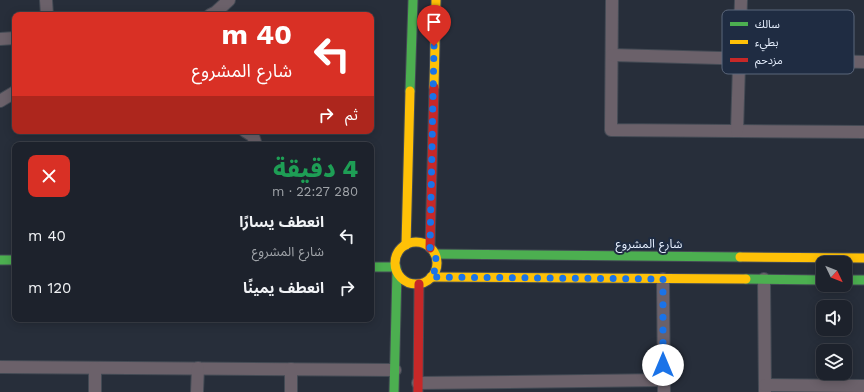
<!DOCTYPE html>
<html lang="ar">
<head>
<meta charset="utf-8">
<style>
  :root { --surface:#1d222c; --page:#252a34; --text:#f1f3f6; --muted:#a0a4a9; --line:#3b3f48 }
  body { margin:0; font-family:"Work Sans","Noto Sans Arabic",sans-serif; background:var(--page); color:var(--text); direction:rtl; height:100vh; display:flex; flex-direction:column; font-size:15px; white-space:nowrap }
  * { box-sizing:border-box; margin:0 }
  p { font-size:13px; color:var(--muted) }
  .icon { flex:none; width:22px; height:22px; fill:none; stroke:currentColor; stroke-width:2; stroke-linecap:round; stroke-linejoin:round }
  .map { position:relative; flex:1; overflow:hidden; direction:ltr }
  .side { position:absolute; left:12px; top:142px; width:362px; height:180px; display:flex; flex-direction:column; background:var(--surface); border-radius:8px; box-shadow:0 2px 10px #0003,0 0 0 1px var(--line); direction:rtl }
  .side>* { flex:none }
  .guide { position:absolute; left:12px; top:12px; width:362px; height:122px; border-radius:8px; box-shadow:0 2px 10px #0003,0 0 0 1px var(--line); direction:rtl; background:#d93025; color:#fff; overflow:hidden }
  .needle { width:26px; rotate:133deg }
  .fabs { position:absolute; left:816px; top:256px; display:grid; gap:8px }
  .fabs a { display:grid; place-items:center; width:36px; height:36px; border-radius:8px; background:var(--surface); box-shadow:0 2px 10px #0003,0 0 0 1px var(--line); font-size:20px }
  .pin { position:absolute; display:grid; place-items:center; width:34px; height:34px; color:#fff; margin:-41px -17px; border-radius:50% 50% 50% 0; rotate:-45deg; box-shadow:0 0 4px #0007 }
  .pin .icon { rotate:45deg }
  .me { position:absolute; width:44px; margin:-22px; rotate:0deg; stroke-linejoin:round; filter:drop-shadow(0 0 3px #0008) }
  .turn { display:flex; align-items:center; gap:14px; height:84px; padding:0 16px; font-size:18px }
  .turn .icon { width:52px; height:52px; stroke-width:2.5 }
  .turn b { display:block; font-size:28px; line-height:34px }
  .then { display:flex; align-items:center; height:38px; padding:0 16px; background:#0003; gap:8px; font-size:15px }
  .round { display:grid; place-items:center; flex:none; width:42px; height:42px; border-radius:8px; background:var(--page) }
  .overview { display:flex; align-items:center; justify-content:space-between; height:68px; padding:0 16px }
  h1 { font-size:24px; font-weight:800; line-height:30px; color:#1e9e55 }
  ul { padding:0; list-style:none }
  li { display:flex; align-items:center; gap:12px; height:52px; padding:0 16px }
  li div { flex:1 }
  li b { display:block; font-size:15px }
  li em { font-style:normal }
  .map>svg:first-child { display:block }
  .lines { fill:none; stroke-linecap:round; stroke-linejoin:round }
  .street-casing { stroke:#434a54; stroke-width:14 }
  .fast-casing { stroke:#434a54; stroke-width:11 }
  .slow-casing { stroke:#434a54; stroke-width:11 }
  .jam-casing { stroke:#434a54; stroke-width:11 }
  .street { stroke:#6b616a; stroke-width:12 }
  .fast { stroke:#4caf50; stroke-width:9 }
  .slow { stroke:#ffc107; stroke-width:9 }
  .jam { stroke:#c62828; stroke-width:9 }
  .route { stroke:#1a73e8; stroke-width:7; stroke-dasharray:0 12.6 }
  .labels { text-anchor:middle; stroke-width:4; stroke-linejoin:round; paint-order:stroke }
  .street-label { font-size:12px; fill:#e6effe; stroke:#1f2c42 }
  .key { fill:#1f2c42; stroke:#5b667a; stroke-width:1 }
  .key-label { font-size:11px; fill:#e6effe }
</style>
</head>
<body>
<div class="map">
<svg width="864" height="392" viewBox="0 0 864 392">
  <rect width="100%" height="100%" fill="#272e3a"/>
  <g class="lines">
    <defs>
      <g id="street">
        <polyline points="46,0 47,15"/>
        <polyline points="612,0 611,130 864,132"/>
        <polyline points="210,15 216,12 229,0"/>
        <polyline points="0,39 15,38"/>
        <polyline points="612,55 864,62"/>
        <polyline points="0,101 15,92"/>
        <polyline points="245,131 253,136 256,145"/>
        <polyline points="737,131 741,0"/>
        <polyline points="663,279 664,392"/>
        <polyline points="764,279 765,392"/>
        <polyline points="0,367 395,370"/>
        <polyline points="418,383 664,380"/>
        <polyline points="765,385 864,386"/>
        <polyline points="95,392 95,368"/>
        <polyline points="197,392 198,368"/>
        <polyline points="291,392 291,369"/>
      </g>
      <g id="fast">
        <polyline points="410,91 413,0"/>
        <polyline points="435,254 740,257"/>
        <polyline points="0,260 15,260"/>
        <polyline points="371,267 396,267"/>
        <polyline points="746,279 823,280"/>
        <polyline points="845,280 864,280"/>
        <polyline points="394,392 397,271"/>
      </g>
      <g id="slow">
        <polyline points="434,87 436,0"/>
        <circle cx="416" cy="263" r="21"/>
        <polyline points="406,245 410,91"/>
        <polyline points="740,257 864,258"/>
        <polyline points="431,277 746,279"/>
      </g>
      <g id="jam">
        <polyline points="430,248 434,87"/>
        <polyline points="418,392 419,284"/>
      </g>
    </defs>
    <use href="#street" class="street-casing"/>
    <use href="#fast" class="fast-casing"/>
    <use href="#slow" class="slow-casing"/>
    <use href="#jam" class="jam-casing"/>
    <use href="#street" class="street"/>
    <use href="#fast" class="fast"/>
    <use href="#slow" class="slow"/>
    <use href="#jam" class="jam"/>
  </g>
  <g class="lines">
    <path class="route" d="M434,46L430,248C438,256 438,267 431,277L663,279V365"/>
  </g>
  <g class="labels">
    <g class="street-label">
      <text x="649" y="248">شارع المشروع</text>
    </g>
  </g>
  <rect x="722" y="10" width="132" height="64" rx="6" class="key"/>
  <rect x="730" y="22" width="18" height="4" fill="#4caf50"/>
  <rect x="730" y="40" width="18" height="4" fill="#ffc107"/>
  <rect x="730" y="58" width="18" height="4" fill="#c62828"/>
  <g class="key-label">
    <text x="755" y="28">سالك</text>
    <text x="755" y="46">بطيء</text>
    <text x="755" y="64">مزدحم</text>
  </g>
</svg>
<div class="fabs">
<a><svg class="needle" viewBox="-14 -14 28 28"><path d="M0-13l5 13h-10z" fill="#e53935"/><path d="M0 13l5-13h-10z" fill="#a0a4a9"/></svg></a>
<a><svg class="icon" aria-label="sound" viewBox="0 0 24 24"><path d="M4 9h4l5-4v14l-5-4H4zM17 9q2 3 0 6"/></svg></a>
<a><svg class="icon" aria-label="layers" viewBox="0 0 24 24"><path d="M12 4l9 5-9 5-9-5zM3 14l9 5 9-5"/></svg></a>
</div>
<div class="pin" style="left:434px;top:46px;background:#d93025"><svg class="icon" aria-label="arrive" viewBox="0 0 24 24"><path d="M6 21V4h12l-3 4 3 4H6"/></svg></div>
<svg class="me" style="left:663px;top:365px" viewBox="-20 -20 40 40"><circle r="19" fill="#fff"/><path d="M0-13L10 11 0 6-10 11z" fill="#1a73e8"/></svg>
<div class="guide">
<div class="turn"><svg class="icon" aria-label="left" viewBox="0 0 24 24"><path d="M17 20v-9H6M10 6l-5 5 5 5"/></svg><div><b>40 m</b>شارع المشروع</div></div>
<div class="then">ثم<svg class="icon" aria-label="right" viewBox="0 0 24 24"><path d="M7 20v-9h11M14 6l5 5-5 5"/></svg></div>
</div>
<section class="side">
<div class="overview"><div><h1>4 دقيقة</h1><p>280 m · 22:27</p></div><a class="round" style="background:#d93025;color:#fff"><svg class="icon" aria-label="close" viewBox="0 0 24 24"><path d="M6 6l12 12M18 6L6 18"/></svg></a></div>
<ul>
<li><svg class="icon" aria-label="left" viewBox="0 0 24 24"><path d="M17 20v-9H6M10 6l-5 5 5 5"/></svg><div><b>انعطف يسارًا</b><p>شارع المشروع</p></div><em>40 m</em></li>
<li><svg class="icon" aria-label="right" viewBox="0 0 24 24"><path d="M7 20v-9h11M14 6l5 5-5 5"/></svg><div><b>انعطف يمينًا</b></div><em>120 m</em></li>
</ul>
</section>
</div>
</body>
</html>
